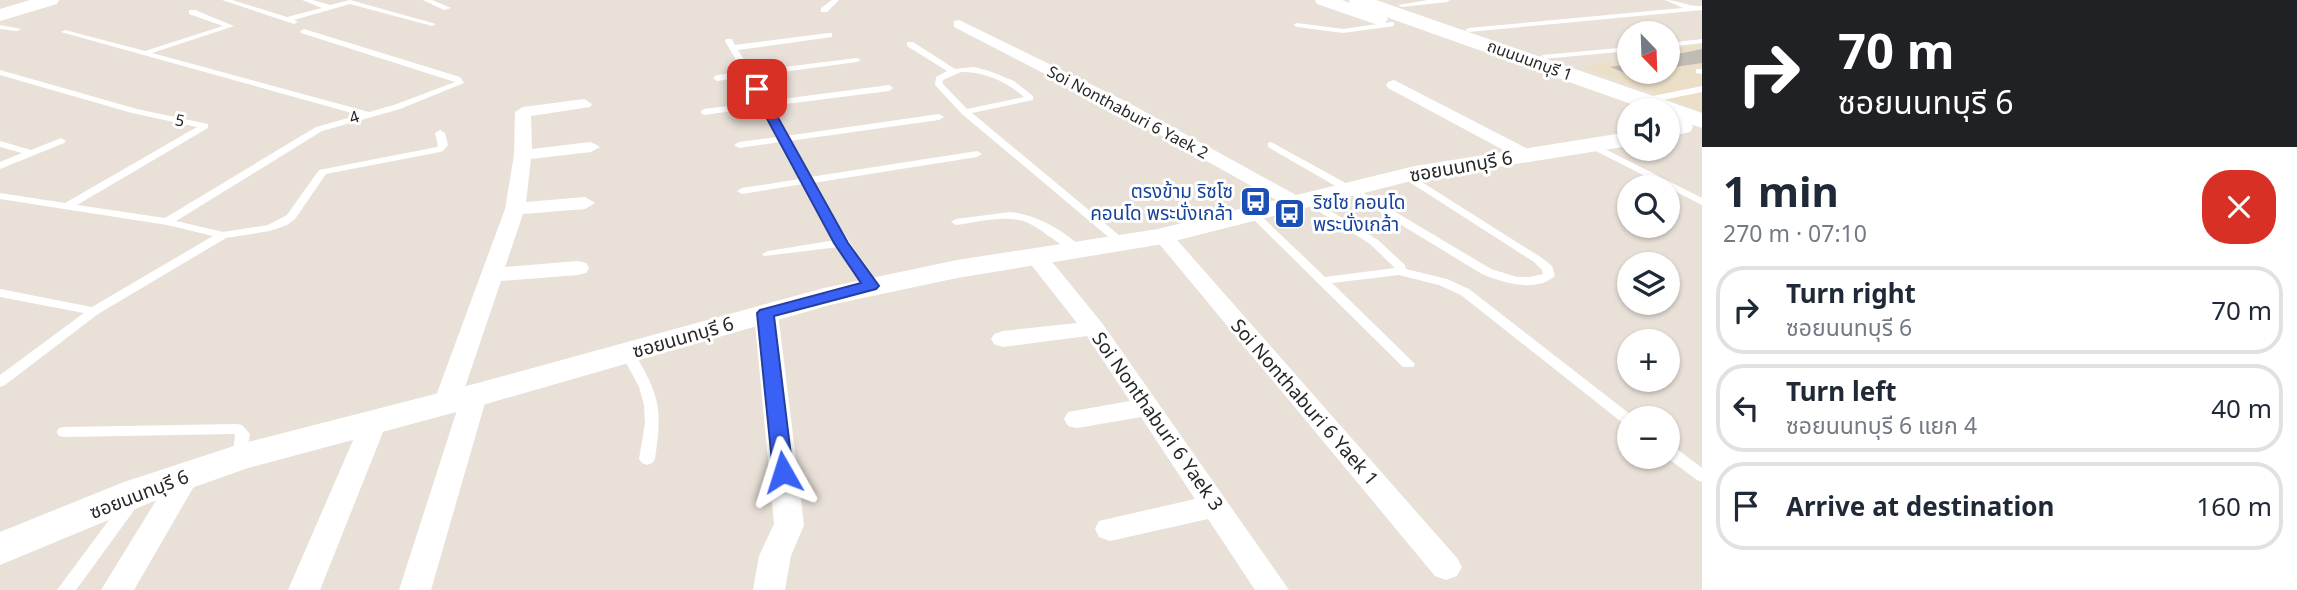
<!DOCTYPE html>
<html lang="en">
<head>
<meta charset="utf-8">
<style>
  :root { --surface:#fff; --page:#f6f6f7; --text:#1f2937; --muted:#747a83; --line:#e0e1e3 }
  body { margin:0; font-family:"Noto Sans","Noto Sans Thai",sans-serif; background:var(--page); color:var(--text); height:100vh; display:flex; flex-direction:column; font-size:26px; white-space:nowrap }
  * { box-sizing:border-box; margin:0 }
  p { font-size:23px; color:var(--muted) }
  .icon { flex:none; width:38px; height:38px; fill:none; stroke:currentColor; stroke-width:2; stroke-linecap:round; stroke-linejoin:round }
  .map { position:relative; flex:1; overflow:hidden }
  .panel { display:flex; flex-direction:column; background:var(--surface); width:595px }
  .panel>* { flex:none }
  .banner { background:#202124; color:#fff; overflow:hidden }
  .needle { width:46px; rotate:157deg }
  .controls { position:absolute; left:1617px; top:21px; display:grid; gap:14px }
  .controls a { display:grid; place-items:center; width:63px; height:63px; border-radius:50%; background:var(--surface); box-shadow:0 2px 5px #0004; font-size:35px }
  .pin { position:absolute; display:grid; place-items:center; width:60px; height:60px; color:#fff; margin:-30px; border-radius:14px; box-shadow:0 4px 10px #0006 }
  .me { position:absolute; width:77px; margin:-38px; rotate:354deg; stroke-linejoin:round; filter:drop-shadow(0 0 5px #0008) }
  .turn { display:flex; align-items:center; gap:24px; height:147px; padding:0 21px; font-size:32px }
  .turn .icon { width:91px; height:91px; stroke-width:2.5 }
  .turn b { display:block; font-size:49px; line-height:60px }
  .round { display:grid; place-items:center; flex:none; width:74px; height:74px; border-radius:28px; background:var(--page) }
  .head { display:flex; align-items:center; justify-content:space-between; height:119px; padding:0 21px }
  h1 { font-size:42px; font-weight:700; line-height:52px }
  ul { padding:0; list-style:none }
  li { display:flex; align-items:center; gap:21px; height:88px; margin:0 14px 10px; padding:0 7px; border:4px solid var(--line); border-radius:28px }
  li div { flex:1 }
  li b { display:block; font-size:26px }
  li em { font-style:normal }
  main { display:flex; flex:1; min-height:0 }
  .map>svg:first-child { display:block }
  .education { fill:#ebdfc7 }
  .building { fill:#c1bbb5 }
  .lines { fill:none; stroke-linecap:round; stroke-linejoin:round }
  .service { fill:#fff; fill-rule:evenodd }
  .minor { fill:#fff; fill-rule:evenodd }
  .tertiary { fill:#fff; fill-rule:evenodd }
  .secondary { fill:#fff; fill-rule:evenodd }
  .route { fill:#3961f5; stroke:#253f9f; stroke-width:2 }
  .labels { text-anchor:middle; stroke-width:6; stroke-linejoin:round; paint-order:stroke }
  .far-street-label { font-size:16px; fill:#272727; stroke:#fff }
  .street-label { font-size:19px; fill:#272727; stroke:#fff }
  .transit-label { font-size:19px; fill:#164399; stroke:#fff; text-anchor:end }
</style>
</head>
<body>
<main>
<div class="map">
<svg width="1702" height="590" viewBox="0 0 1702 590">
  <rect width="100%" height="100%" fill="#e9e1d8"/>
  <polygon class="education" points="1702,44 1702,112 1583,67 1629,58 1629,72 1668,72 1668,50"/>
  <g class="building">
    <polygon points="1702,49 1702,63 1668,68 1668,56"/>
    <polygon points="1629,64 1629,72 1653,73 1635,77 1610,67"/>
  </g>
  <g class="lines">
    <g class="service">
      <polygon points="222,0 232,0 287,17 322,8 302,0 312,0 330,5 350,0 436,24 432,26 350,4 294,20 298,22 294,24"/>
      <polygon points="423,0 432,0 451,8 444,10"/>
      <polygon points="832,0 839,0 827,12 821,12 821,8"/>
      <polygon points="1428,0 1450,0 1447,2 1402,7 1398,5"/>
      <path d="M1665,0C1678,0 1689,7 1702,6V10L1469,32L1465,30L1469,28L1683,8Z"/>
      <polygon points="189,10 195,10 234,26 152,53 369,112 394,105 455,82 301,33 300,31 304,29 460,77 464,83 400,109 322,131 176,221 223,232 268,225 287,215 319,170 437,147 438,145 435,133 440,130 445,133 448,145 443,151 440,152 326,174 295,219 287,225 270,231 226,238 98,314 5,385 0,387 0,375 84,313 0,297 0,289 92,307 213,236 167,225 0,199 0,193 65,203 197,127 132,113 0,75 0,70 137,109 208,124 208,128 77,205 165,218 316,127 359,115 61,32 65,30 145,51 223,26 189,14"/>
      <polygon points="1391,22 1394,22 1394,26 1343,33 1297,27 1293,25 1297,23 1343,29"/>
      <polygon points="0,25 21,29 17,31 0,29"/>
      <polygon points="829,33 832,33 832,37 738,50 751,71 857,58 861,60 857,62 753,76 767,101 889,85 893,88 889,91 770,106 786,136 939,114 944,117 939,120 789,141 810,177 977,151 982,154 977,157 813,183 877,286 871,290 867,289 839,247 764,256 762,254 768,251 836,240 803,184 742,194 737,191 742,188 800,179 780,142 739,148 734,145 739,142 778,137 762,107 704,115 700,112 704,109 759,102 745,77 717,81 713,78 717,75 743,72 725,41 726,39 732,39 735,45"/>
      <polygon points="1702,39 1702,43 1668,47 1668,43"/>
      <path d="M907,42H913L955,69L974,67L989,71L1014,81L1033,96V100L972,113L1126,241L1128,243L1126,245H1118L962,114L935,85L936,77L947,71L907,46ZM961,72C985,72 1006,81 1024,97L967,109L943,84V80Z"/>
      <polygon points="1629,47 1629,51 1543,59 1539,57 1543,55"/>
      <polygon points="1696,69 1702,69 1702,74 1696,73"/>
      <polygon points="1702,86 1702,92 1648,103 1644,100 1648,97"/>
      <polygon points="61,138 66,141 64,143 0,169 0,162 22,153 0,147 0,141 31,150"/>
      <path d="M1271,142L1362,192L1491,269L1517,277H1530L1543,274L1542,270L1534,262L1400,176L1405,173L1409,174L1542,258L1552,266L1555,276C1535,293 1504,283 1482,274L1372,207L1268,147V143Z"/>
      <polygon points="1593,143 1702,198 1702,205 1590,148 1588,146"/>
      <polygon points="1308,197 1378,240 1405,265 1406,269 1447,279 1469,289 1635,418 1629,418 1629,425 1624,424 1461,295 1439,285 1399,275 1332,283 1415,364 1413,367 1403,367 1247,213 1252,210 1256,211 1325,277 1395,268 1370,244 1304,202 1303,200 1304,198"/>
      <path d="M1010,212C1037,215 1065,231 1084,250L1082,252C1066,254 1041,226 1023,221C1002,215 977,222 956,225L951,222L956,219Z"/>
      <path d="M628,349L633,350C659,396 663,406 655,459L652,463L647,465L642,463L639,459L645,423L644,405L639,387L621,353Z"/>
      <polygon points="237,424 242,425 250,434 245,461 240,462 235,461 232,457 235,436 234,434 64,437 59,436 57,432 59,428 64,427"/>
      <polygon points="1668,445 1673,446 1702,468 1702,482 1697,480 1666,457"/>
      <polygon points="132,495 138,497 140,501 138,505 76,590 57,590 126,497"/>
    </g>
    <g class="minor">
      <polygon points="959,20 1129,103 1303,199 1306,203 1303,207 1289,207 1117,111 954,27 954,21"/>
      <polygon points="1394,80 1532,151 1535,155 1526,160 1520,159 1388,88 1386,85 1388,82"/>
      <polygon points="584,99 592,104 590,107 531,116 532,149 591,142 600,147 591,152 531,159 526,202 585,197 595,203 585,209 523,214 505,267 578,261 586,263 589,268 586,273 578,275 501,281 463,393 474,387 483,390 487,396 431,590 399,590 458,407 455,410 446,413 437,410 433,404 505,209 514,155 515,112 523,107"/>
      <polygon points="1163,230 1170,232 1457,558 1462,567 1457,576 1446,580 1435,576 1156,240 1153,236 1156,232"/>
      <polygon points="1036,251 1044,252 1102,323 1289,590 1255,590 1208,519 1110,541 1099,537 1095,529 1099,521 1195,499 1141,417 1077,428 1068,426 1064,419 1068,412 1130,401 1087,336 1003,347 994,344 991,339 994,334 1003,331 1077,323 1025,257 1028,252"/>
      <polygon points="766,306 774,308 778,313 804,525 791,556 785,590 753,590 759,556 774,524 754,313 758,308"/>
      <polygon points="374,413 384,415 387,422 320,590 288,590 361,422 364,415"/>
      <polygon points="186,465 196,468 200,476 134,590 101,590 176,468"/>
    </g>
    <g class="tertiary">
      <polygon points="1682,120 1690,122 1693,127 1690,132 1668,137 1668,123"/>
      <polygon points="1629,132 1629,146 1415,180 1163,244 957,278 830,305 486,404 248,468 152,502 0,565 0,532 124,482 240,444 474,384 824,288 957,260 1158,229 1415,166"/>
    </g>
    <g class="secondary">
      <polygon points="30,0 59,0 57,4 0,21 0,9"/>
      <polygon points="1315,0 1342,0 1350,3 1349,0 1376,0 1702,113 1702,128 1668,117 1668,110 1648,110 1386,17 1388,19 1385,23 1378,25 1317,4"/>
    </g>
  </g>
  <polygon class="route" points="757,86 762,89 848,243 879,286 876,289 774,316 793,472 790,477 783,479 776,477 773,472 757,313 760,310 861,283 834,243 751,89"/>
  <defs>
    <symbol id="bus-square" viewBox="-11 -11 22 22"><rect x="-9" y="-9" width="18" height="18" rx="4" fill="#1a4fb4" stroke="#fff"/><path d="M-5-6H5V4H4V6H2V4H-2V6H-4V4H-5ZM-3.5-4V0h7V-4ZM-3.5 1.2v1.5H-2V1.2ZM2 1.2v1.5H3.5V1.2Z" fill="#fff"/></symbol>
  </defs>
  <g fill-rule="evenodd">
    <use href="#bus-square" x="1238" y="184" width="35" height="35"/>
    <use href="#bus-square" x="1272" y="196" width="35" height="35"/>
  </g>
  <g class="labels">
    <g class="far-street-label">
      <text transform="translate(1530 60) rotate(20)" y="6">ถนนนนทบุรี 1</text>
      <text transform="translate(1128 112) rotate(28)" y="6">Soi Nonthaburi 6 Yaek 2</text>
      <text transform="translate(354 117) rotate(-18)" y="6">4</text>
      <text transform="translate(180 120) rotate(11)" y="6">5</text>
    </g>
    <g class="street-label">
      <text transform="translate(1461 166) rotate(-10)" y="7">ซอยนนทบุรี 6</text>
      <text transform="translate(683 337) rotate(-16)" y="7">ซอยนนทบุรี 6</text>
      <text transform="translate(1305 402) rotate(49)" y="7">Soi Nonthaburi 6 Yaek 1</text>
      <text transform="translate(1158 421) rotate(55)" y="7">Soi Nonthaburi 6 Yaek 3</text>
      <text transform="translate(139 494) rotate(-21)" y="7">ซอยนนทบุรี 6</text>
    </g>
    <g class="transit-label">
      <text x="1233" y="198">ตรงข้าม ริซโซ<tspan x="1233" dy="22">คอนโด พระนั่งเกล้า</tspan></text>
      <text x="1313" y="209" text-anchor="start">ริซโซ คอนโด<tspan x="1313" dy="22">พระนั่งเกล้า</tspan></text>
    </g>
  </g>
</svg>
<div class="controls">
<a><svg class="needle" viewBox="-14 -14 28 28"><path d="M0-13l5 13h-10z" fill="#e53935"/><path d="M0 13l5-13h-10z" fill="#747a83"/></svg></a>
<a><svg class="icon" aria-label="sound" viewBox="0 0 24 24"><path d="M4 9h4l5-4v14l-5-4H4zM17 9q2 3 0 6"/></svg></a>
<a><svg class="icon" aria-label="search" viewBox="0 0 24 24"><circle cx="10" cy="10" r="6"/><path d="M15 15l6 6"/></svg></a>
<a><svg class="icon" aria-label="layers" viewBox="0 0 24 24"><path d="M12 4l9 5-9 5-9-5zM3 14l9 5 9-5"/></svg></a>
<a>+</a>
<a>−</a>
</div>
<div class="pin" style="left:757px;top:89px;background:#d93025"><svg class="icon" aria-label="arrive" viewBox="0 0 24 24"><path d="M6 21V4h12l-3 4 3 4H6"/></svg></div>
<svg class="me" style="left:783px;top:472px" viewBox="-20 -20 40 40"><path d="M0-17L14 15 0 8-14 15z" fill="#3961f5" stroke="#fff" stroke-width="4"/></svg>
</div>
<section class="panel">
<div class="banner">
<div class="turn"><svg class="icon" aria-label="right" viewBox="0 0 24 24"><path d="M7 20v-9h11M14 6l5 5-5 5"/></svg><div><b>70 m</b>ซอยนนทบุรี 6</div></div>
</div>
<div class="head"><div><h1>1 min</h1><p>270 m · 07:10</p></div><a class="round" style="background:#d93025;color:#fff"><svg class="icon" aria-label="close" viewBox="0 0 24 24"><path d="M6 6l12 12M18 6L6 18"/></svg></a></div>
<ul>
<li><svg class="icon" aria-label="right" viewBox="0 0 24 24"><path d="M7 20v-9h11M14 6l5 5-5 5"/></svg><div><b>Turn right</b><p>ซอยนนทบุรี 6</p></div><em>70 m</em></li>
<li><svg class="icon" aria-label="left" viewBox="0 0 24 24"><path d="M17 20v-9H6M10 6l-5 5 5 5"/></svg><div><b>Turn left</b><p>ซอยนนทบุรี 6 แยก 4</p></div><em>40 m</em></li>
<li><svg class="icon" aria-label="arrive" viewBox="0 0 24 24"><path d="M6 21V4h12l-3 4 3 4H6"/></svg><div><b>Arrive at destination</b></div><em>160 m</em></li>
</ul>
</section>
</main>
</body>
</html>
